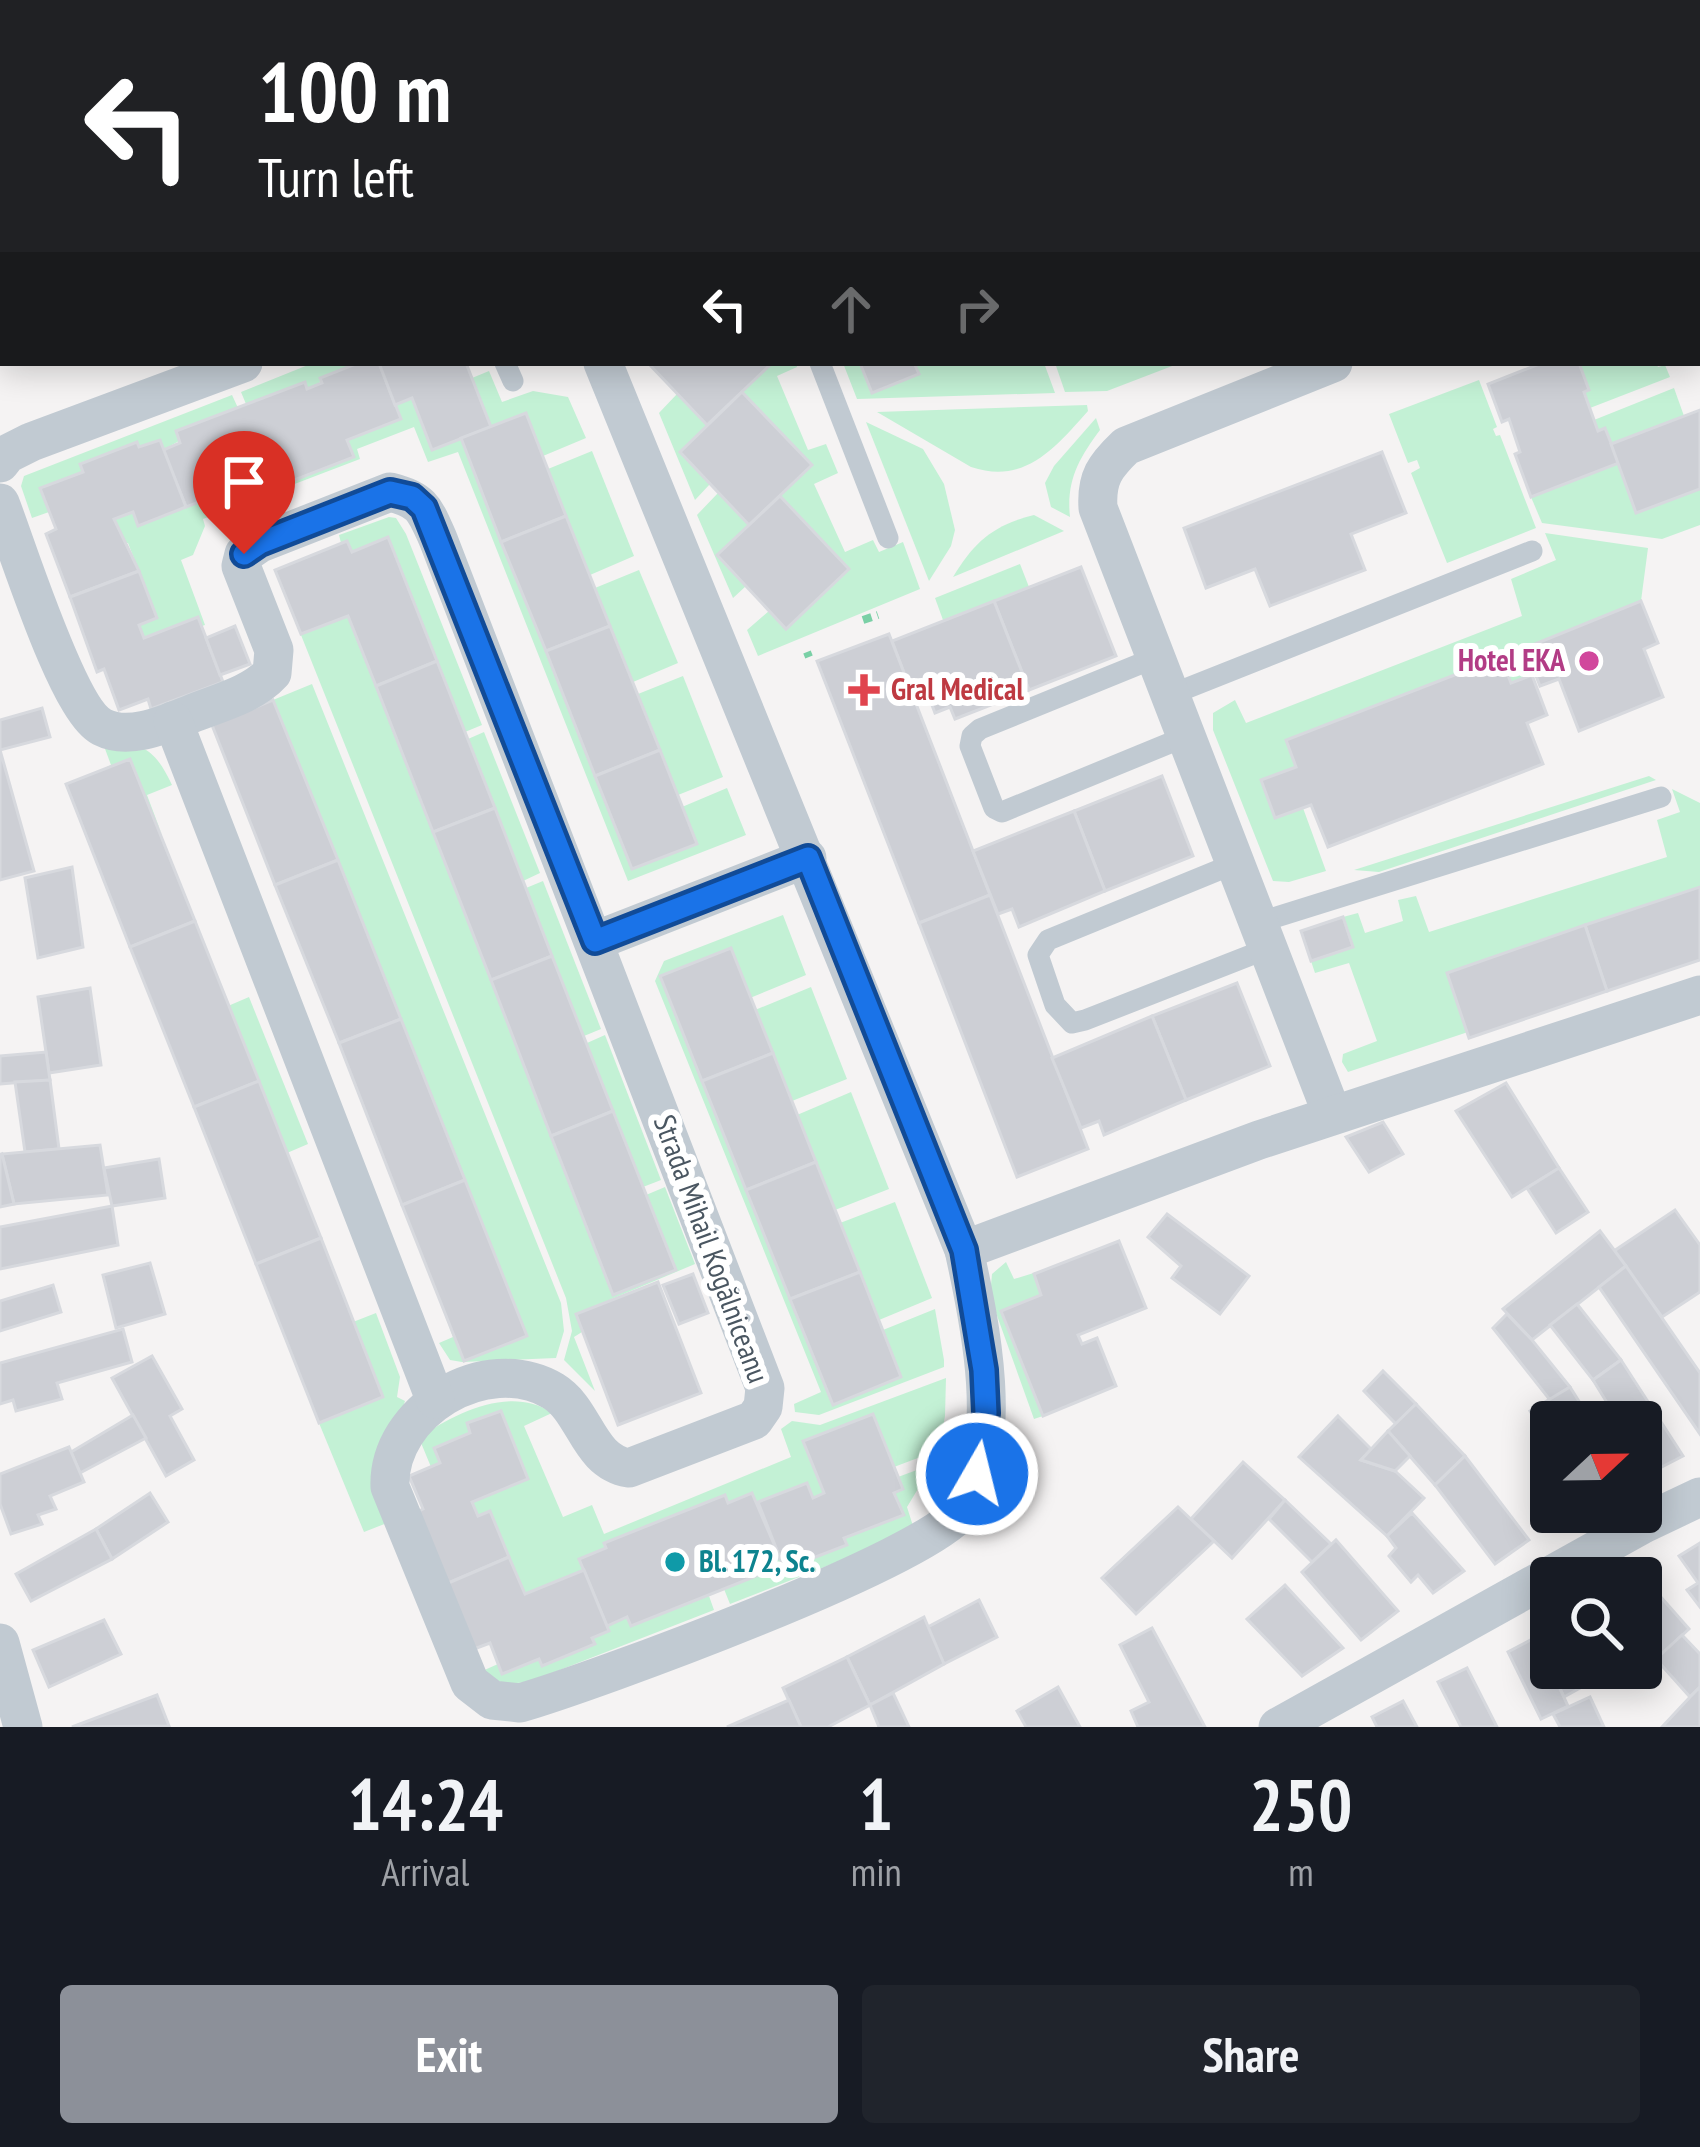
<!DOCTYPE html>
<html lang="en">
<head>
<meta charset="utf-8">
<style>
  :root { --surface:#171b24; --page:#20242c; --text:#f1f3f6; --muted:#9ea1a6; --accent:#8c9099 }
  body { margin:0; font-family:"PT Sans Narrow",sans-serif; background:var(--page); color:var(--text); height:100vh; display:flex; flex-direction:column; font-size:45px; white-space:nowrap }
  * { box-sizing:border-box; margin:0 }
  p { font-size:39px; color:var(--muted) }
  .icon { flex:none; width:66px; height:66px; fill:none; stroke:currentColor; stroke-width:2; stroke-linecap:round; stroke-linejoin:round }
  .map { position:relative; height:1727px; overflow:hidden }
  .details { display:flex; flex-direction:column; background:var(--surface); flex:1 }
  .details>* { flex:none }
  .hud { position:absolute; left:0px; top:0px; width:1701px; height:366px; box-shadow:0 6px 30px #0003; background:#202124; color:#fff; overflow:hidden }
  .needle { width:78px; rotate:68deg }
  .buttons { position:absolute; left:1530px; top:1401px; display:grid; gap:24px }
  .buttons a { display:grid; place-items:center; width:132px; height:132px; border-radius:12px; background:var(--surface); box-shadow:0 6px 30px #0003; font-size:60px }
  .pin { position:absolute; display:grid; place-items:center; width:102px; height:102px; color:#fff; margin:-123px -51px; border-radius:50% 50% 50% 0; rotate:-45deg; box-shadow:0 0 12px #0007 }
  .pin .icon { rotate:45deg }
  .me { position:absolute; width:132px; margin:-66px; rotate:8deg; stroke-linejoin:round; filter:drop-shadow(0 0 9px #0008) }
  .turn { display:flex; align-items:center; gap:42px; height:252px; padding:0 60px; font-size:54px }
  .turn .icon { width:156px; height:156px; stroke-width:2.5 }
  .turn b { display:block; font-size:84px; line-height:102px }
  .lanes { display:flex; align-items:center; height:114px; padding:0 60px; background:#0003; justify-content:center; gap:60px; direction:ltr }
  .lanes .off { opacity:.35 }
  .eta { display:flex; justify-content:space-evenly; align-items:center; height:204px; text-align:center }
  .eta b { font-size:72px; font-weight:600; line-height:84px }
  .action { display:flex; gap:24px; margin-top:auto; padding:24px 60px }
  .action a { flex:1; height:138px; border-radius:12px; background:var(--accent); color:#fff; font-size:48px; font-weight:600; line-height:138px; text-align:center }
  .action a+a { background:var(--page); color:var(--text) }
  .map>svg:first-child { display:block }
  .green { fill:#c3f1d5 }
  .building { fill:#cdcfd5; stroke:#d7d9de; stroke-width:3 }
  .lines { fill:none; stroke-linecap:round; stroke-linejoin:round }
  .path { stroke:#7ad0a6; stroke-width:8; stroke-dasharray:9 6; stroke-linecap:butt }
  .service { stroke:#c1cad2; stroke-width:21 }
  .minor { stroke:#c1cad2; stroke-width:39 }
  .primary { stroke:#b3c2d1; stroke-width:63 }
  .route-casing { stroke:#114b97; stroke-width:30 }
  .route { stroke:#1a73e8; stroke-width:21 }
  .hotel-dot { fill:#d1479c; stroke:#fff; stroke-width:4.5 }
  .health-dot { fill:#e0444e; stroke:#fff; stroke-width:4.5 }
  .culture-dot { fill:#0f9aa8; stroke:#fff; stroke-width:4.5 }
  .labels { text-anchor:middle; stroke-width:12; stroke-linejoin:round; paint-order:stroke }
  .hotel-label { font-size:30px; font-weight:bold; fill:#b23c85; stroke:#fff; text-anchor:end }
  .health-label { font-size:30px; font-weight:bold; fill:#be3a42; stroke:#fff; text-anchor:start }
  .street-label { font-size:30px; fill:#4a5661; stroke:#fff }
  .culture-label { font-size:30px; font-weight:bold; fill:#0d838f; stroke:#fff; text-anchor:start }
</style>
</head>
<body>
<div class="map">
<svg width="1700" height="1727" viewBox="0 0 1700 1727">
  <rect width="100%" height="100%" fill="#f5f3f3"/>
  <g class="green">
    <polygon points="313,363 358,363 307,389 304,382 246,404 241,392"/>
    <polygon points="768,363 796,363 797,367 777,376 808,450 826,444 838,473 814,484 845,552 873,540 879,552 903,542 920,589 758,656 747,630 769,611 786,628 849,569 780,496 811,465 742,392"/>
    <polygon points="843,363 919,373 914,363 1044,363 1055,393 857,399"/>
    <polygon points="1055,363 1180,363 1107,391 1065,392"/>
    <polygon points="1579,363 1656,363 1658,367 1665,365 1670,377 1590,408 1584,392 1589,389"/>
    <polygon points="489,371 502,402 533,391 568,397 586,438 543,456 526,413 491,427 472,378"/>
    <polygon points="1479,380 1497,427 1493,429 1496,436 1500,435 1536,528 1447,563 1411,473 1420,468 1417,460 1408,463 1389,414"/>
    <polygon points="1674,388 1684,416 1611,444 1606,429 1598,431 1594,420"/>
    <polygon points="677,394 707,425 680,452 710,484 695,500 659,413"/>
    <polygon points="232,395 238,408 163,450 159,440 139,447 137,442 80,463 83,472 41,488 49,512 32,518 21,486 24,476"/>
    <polygon points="412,398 461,438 632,869 697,844 682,807 727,788 746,835 628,881 458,452 428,462 414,427 357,449 360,459 203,519 205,526 193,555 181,560 205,625 202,626 198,617 144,638 139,625 157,618 128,543 123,544 114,519 133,512 139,526 212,497 218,510 347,440 395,405"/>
    <path d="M1087,405L1088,411C1055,448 1025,485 971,467L877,412Z"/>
    <path d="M1096,418L1100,430C1079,458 1066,481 1070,517L1051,507L1045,483L1054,466Z"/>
    <polygon points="866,422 923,449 944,484 955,530 951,546 929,581"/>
    <polygon points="592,451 634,556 590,575 548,469"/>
    <polygon points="1619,463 1700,489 1700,525 1662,539 1542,523 1531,497"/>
    <polygon points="718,493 749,525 717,555 746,586 733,598 697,515"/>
    <path d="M1034,515L1064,531L953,577C974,542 993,525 1034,515Z"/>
    <polygon points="389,517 396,518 406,534 482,725 465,732 387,538 352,552 347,541 341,543 339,535"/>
    <polygon points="1545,533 1648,548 1641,601 1525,648 1535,673 1511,683 1500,657 1286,740 1296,767 1261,781 1275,818 1303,808 1326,871 1289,882 1273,881 1213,730 1213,713 1235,700 1246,723 1522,616 1511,579 1556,560"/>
    <polygon points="1020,564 1029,587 943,620 935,598"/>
    <polygon points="639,570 678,663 633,682 595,588"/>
    <polygon points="348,616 613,1294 676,1270 646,1195 665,1187 695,1264 576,1314 582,1332 574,1337 595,1391 564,1360 572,1331 566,1298 301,635"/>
    <polygon points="683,676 723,777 678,795 638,694"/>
    <polygon points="312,684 561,1303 564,1331 556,1358 462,1362 450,1360 439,1343 453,1337 435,1288 526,1335 273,700"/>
    <polygon points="484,732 540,873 523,881 468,739"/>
    <path d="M101,738C142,745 153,745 172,785L147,795L162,835L130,760L82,779L111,765Z"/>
    <polygon points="1649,776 1656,780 1379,872 1354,870"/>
    <polygon points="1672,789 1700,803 1700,887 1447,973 1468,1032 1348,1072 1342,1062 1343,1054 1377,1041 1349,963 1315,973 1311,961 1352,947 1343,917 1358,913 1365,933 1403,921 1398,900 1416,896 1429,932 1667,857 1657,820 1680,812"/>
    <polygon points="543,881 601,1029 584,1036 526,888"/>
    <polygon points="783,915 806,975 750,998 730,948 660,977 833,1404 901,1377 883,1330 935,1309 944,1360 944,1367 819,1415 795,1412 794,1404 821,1392 655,981 664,961"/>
    <polygon points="811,987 847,1079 792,1101 755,1010"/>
    <polygon points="249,997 308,1144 287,1153 228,1006"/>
    <polygon points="605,1035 661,1180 643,1187 587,1043"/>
    <polygon points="851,1092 889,1189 835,1210 797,1115"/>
    <polygon points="895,1202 932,1298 879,1320 840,1223"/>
    <polygon points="1006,1262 1014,1279 1053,1267 1041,1295 1001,1312 1043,1416 1034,1419 990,1296 992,1274"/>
    <polygon points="376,1313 400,1377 397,1397 405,1401 396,1428 387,1523 364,1532 319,1423 382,1397 353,1322"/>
    <path d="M946,1378L945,1416L939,1450L894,1467L872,1414L804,1441L824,1493L813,1498L806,1483L758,1502L728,1503L606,1548L584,1570L525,1594L490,1512L478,1516L472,1502L528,1479L501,1411L467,1423L470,1433L435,1447L440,1463L431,1467L419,1438C455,1413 511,1385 552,1413L524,1426L563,1517L592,1505L604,1534L791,1457L781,1429L792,1421L820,1425Z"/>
    <polygon points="933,1464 907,1507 913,1526 893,1540 730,1604 724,1589 763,1574 761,1566 780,1558 782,1563 797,1557 801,1563 846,1544 844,1538 903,1516 894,1493 898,1477"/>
    <polygon points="709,1596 714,1610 529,1682 505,1684 480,1672 498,1664 502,1673 539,1659 543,1665 594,1644 593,1638 608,1631 607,1626 627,1617 632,1626"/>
  </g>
  <g class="building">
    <polygon points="588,0 772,0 774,3 589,3"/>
    <polygon points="772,0 957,0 958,3 774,3"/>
    <polygon points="358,363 379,363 401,419 347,440 354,457 217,510 212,497 186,507 163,450 180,443 176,431 305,382 307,389 322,383 320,378"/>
    <polygon points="379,363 466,363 491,427 432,450 412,398 395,405"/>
    <polygon points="648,363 768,363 770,365 707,425"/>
    <polygon points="860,363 914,363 919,374 872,393"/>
    <polygon points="1542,363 1579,363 1589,390 1584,392 1598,431 1605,428 1619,463 1531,497 1515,454 1520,452 1509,419 1502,422 1488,384"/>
    <polygon points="742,392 812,465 749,525 680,452"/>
    <polygon points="1700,410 1700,489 1636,513 1611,444"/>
    <polygon points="526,413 566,516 501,542 461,438"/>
    <polygon points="160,440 186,507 138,526 133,512 114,519 139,571 70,597 46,534 56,529 40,488 83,472 80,464 137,442 139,447"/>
    <polygon points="1382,452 1406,513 1351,534 1365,570 1270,606 1255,569 1206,588 1184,528"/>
    <polygon points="780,496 849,569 786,629 717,555"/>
    <polygon points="566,516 610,626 546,651 501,542"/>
    <polygon points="388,537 437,661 376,686 348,616 301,634 275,570 347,541 352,552"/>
    <polygon points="1081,567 1116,656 1029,690 994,601"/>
    <polygon points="139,571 157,618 139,625 144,638 198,617 223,682 151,709 148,699 119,710 104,669 97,672 70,597"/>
    <polygon points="994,601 1029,690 955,719 950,707 935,713 927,692 913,697 892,641"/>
    <polygon points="1641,601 1658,643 1644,649 1663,697 1579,731 1559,679 1540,686 1525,648"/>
    <polygon points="235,626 250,664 220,675 206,638"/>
    <polygon points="610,626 660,750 595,776 546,651"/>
    <polygon points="889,634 990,895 919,923 817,661"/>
    <polygon points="1501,657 1511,683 1532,675 1547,715 1527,723 1543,764 1328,847 1311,805 1275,818 1261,780 1296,767 1286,740"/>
    <polygon points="437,661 495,808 433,832 376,686"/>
    <polygon points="273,700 338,860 275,885 212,725"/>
    <polygon points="42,708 50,737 0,750 0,720"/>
    <polygon points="0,750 34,871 0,880"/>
    <polygon points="660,750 697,844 632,869 595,776"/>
    <polygon points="130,759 195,921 130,947 66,784"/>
    <polygon points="1162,776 1193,856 1105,891 1074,811"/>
    <polygon points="495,808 552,956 491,980 433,832"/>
    <polygon points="1074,811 1105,891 1019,927 1012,909 998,914 973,851"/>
    <polygon points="338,860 401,1019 339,1043 275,885"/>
    <polygon points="72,867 83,947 38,958 25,878"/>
    <polygon points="1700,887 1700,960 1607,991 1585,925"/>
    <polygon points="990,895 1088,1149 1017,1177 919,923"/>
    <polygon points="1343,917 1353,947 1311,961 1301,931"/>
    <polygon points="195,921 259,1081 194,1107 130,947"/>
    <polygon points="1585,925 1607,991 1469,1038 1447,973"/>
    <polygon points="731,948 773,1053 702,1081 660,976"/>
    <polygon points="552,956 613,1111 551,1136 491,980"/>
    <polygon points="1237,983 1270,1066 1186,1100 1152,1016"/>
    <polygon points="90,988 101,1065 49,1073 38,997"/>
    <polygon points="1152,1016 1186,1100 1104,1135 1099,1121 1081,1128 1052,1058"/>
    <polygon points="401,1019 465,1180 402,1205 339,1043"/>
    <polygon points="46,1052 50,1080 0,1084 0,1056"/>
    <polygon points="773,1053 816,1162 746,1190 702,1081"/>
    <polygon points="50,1080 59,1149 25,1152 15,1082"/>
    <polygon points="259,1081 321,1238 256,1264 194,1107"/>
    <polygon points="1506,1083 1559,1168 1512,1197 1456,1111"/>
    <polygon points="613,1111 676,1270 613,1295 551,1136"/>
    <polygon points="1383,1122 1403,1154 1369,1172 1346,1137"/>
    <polygon points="100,1145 108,1195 14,1204 2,1154"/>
    <polygon points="2,1154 14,1204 0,1207 0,1155"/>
    <polygon points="159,1159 165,1198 112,1206 104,1168"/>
    <polygon points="816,1162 860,1272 790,1299 746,1190"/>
    <polygon points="1559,1168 1588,1212 1556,1233 1527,1188"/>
    <polygon points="465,1180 527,1336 464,1361 402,1205"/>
    <polygon points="112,1206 118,1245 0,1269 0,1227"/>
    <polygon points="1675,1210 1700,1245 1700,1292 1662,1317 1614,1251"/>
    <polygon points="1167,1214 1249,1276 1220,1314 1172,1278 1181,1266 1148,1237"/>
    <polygon points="1600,1231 1626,1266 1532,1340 1503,1309"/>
    <polygon points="321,1238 383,1397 319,1423 256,1264"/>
    <polygon points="1119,1241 1146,1308 1078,1335 1082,1344 1097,1338 1116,1386 1043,1416 1001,1311 1041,1295 1034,1274"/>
    <polygon points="150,1263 165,1314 116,1328 103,1275"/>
    <polygon points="1626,1266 1700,1373 1700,1434 1599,1287"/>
    <polygon points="860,1272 901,1377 833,1405 790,1299"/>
    <polygon points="693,1274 708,1313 679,1324 663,1285"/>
    <polygon points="658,1282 701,1393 618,1425 576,1314"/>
    <polygon points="53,1285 61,1312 0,1331 0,1301"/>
    <polygon points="1577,1304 1621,1360 1593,1380 1550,1325"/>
    <polygon points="1507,1314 1532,1340 1570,1387 1550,1400 1493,1328"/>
    <polygon points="123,1329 132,1362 57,1383 62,1399 16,1411 13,1400 0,1404 0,1363"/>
    <polygon points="152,1356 182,1409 170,1416 194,1460 166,1476 112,1378"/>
    <polygon points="1621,1360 1683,1456 1650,1473 1641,1458 1641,1422 1619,1422 1593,1380"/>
    <polygon points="1383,1371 1416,1404 1396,1424 1364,1391"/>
    <polygon points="1570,1387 1592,1422 1551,1422 1551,1445 1530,1411"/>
    <polygon points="1416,1404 1465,1456 1435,1485 1388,1431"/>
    <polygon points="501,1411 528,1479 472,1502 478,1516 490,1511 509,1557 446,1584 417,1512 423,1509 409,1476 440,1463 434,1448 470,1433 467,1423"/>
    <polygon points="873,1414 903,1489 894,1493 904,1515 844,1538 847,1545 800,1563 797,1557 782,1563 758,1502 807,1483 813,1498 824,1493 803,1441"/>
    <polygon points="133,1415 146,1438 80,1473 71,1452"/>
    <polygon points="1338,1416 1371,1449 1361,1460 1395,1471 1424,1498 1387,1536 1299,1457"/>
    <polygon points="1388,1431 1410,1456 1395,1471 1361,1460"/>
    <polygon points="69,1447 84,1482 50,1496 56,1509 38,1515 42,1524 11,1534 0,1504 0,1474"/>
    <polygon points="1465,1456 1529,1540 1495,1564 1435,1485"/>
    <polygon points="1243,1462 1285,1500 1232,1558 1191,1519"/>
    <polygon points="150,1493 168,1522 112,1559 96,1529"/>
    <polygon points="752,1493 780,1558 761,1566 764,1573 631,1626 627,1617 607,1626 579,1559 606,1548 604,1543 725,1495 728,1503"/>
    <polygon points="1285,1500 1331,1544 1312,1562 1269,1519"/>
    <polygon points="1178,1507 1214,1541 1136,1614 1102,1578"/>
    <polygon points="1412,1513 1464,1571 1433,1593 1418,1575 1411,1582 1389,1556 1396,1548 1387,1536"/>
    <polygon points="96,1529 112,1559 31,1601 16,1574"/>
    <polygon points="1336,1540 1398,1611 1361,1640 1302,1572"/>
    <polygon points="1700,1543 1700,1607 1687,1590 1698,1583 1679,1556"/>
    <polygon points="509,1557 525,1594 584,1570 609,1631 592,1638 595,1644 542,1666 539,1659 502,1674 490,1643 474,1649 446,1584"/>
    <polygon points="1637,1570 1689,1629 1656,1659 1641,1643 1641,1578 1627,1578"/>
    <polygon points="1285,1585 1343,1648 1302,1676 1247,1619"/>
    <polygon points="979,1600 997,1637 944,1664 926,1628"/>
    <polygon points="924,1617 944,1664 870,1705 847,1657"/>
    <polygon points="104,1620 121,1654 49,1687 33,1650"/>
    <polygon points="1152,1628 1205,1727 1138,1727 1131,1711 1149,1702 1120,1645"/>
    <polygon points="1551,1629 1551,1668 1584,1668 1591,1682 1564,1697 1536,1637"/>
    <polygon points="1682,1635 1700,1654 1700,1687 1690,1697 1656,1659"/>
    <polygon points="1536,1637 1568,1706 1541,1719 1508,1652"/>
    <polygon points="847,1657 870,1705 828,1727 801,1727 783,1688"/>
    <polygon points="1467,1668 1497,1727 1461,1727 1438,1682"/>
    <polygon points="1058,1687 1080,1727 1026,1727 1017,1711"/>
    <polygon points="1700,1687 1700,1727 1662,1727 1690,1697"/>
    <polygon points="893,1693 909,1727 879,1727 870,1705"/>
    <polygon points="157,1695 169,1726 72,1727"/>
    <polygon points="1590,1697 1604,1727 1560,1727 1553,1714"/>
    <polygon points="789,1700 801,1727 727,1727"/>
    <polygon points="1403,1701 1417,1727 1377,1727 1372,1717"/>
  </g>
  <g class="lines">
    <g class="path">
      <polyline points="863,620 878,615"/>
      <polyline points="807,652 809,657"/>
    </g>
    <g class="service">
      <polyline points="1698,7 1700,6"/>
      <polyline points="505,363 513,381"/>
      <polyline points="820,363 888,538"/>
      <polyline points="1157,657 980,729 972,736 970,746 994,808 1002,812 1187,736"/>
      <polyline points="1170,695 1532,551"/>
      <polyline points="1236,863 1048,940 1038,955 1055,1005 1072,1023 1085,1020 1269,948"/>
      <polyline points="1260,922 1661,797"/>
    </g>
    <g class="minor">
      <polyline points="456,0 457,3"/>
      <polyline points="1383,0 1384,3"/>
      <polyline points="1698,293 1700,292"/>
      <polyline points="0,463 7,454 31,442 243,363"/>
      <path d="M0,503C17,546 67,709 102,727C129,741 166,724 191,714C218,703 252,695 272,673L274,650L241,566L244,554L260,543L390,492C423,500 425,510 438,539L765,1388L763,1407L754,1420L629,1468C587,1461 586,1411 553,1391C485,1351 387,1412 390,1487L470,1683L492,1700L520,1703C590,1683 931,1558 962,1510C1006,1444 980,1322 964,1250L603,363"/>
      <polyline points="173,721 435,1399"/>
      <polyline points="595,941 807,858"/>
      <path d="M1332,1114L1098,508C1096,478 1105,466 1126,446L1333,363"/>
      <polyline points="964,1250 1259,1140 1700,995"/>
      <polyline points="0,1643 23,1727"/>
      <polyline points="1278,1727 1645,1523 1700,1497"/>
    </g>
    <g class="primary">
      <polyline points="93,3 101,0"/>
      <polyline points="0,39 3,38"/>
    </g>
  </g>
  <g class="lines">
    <defs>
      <polyline id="route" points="244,554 260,543 390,492 412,497 424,508 595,941 808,858 964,1250 984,1370 986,1413 977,1474"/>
    </defs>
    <use href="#route" class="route-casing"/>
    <use href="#route" class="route"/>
  </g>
  <circle class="hotel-dot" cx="1589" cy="661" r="12"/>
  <path class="health-dot" d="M858 672h12v12h12v12h-12v12h-12v-12h-12v-12h12z"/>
  <circle class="culture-dot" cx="675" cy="1562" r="12"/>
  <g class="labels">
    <g class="hotel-label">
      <text x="1565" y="671">Hotel EKA</text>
    </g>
    <g class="health-label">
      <text x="891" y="700">Gral Medical</text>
    </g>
    <g class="street-label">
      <text transform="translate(711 1249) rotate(70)" y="10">Strada Mihail Kogălniceanu</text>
    </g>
    <g class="culture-label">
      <text x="699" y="1572">Bl. 172, Sc.</text>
    </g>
  </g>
</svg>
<div class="buttons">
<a><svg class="needle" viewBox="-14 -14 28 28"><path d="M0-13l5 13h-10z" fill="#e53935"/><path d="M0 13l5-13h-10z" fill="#9ea1a6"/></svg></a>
<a><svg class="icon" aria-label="search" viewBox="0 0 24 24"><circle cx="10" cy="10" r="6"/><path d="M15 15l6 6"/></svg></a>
</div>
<div class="pin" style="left:244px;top:554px;background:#d93025"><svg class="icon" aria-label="arrive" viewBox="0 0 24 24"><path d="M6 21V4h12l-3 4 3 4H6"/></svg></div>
<svg class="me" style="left:977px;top:1474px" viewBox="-20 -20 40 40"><circle r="17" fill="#1a73e8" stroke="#fff" stroke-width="3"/><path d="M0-11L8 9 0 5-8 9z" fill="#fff"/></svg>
<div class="hud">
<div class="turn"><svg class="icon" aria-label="left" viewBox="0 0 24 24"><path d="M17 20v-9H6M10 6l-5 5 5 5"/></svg><div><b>100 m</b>Turn left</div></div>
<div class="lanes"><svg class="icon" aria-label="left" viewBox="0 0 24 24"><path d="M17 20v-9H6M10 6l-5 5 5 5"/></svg><svg class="icon off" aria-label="ahead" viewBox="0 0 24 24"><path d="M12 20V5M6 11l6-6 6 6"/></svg><svg class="icon off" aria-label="right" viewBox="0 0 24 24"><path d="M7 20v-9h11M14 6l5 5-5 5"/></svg></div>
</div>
</div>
<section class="details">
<div class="eta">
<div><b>14:24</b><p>Arrival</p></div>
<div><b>1</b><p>min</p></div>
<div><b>250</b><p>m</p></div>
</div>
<div class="action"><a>Exit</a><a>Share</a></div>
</section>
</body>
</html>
